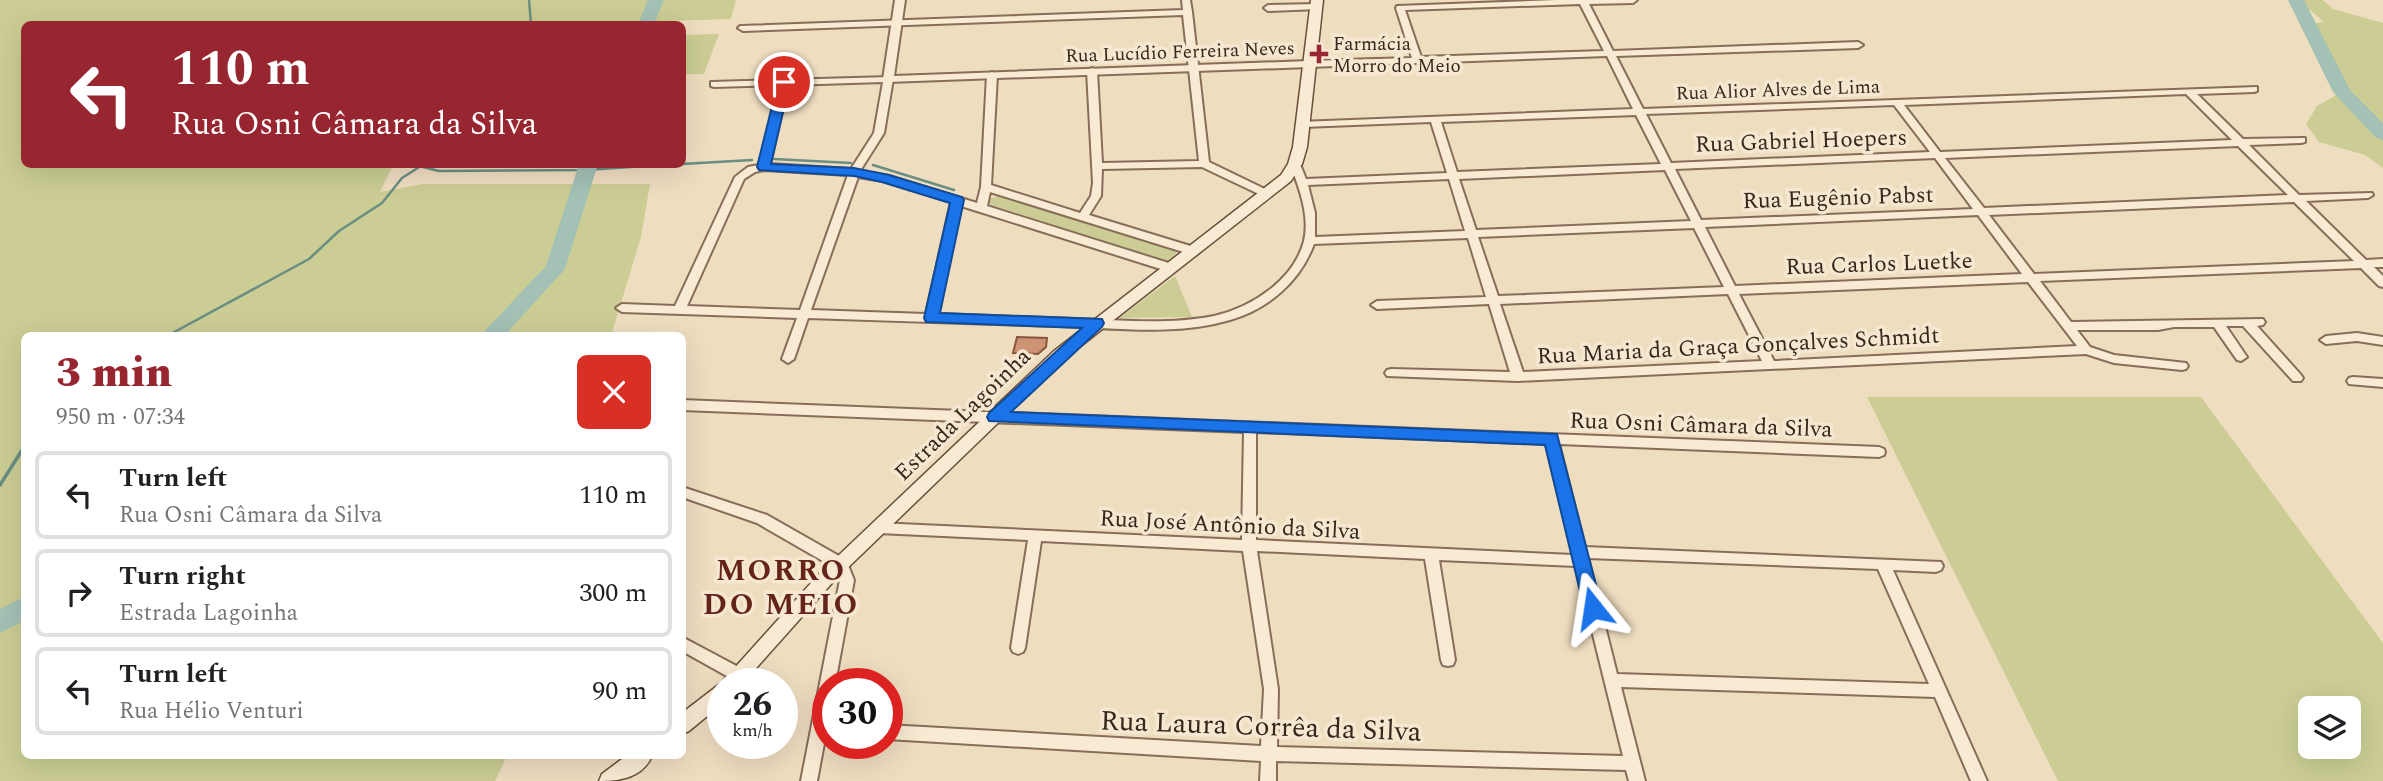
<!DOCTYPE html>
<html lang="en">
<head>
<meta charset="utf-8">
<style>
  :root { --surface:#fff; --page:#f6f6f6; --text:#202124; --muted:#757577; --line:#e0e0e0; --accent:#982630 }
  body { margin:0; font-family:Spectral,serif; background:var(--page); color:var(--text); height:100vh; display:flex; flex-direction:column; font-size:26px; white-space:nowrap }
  * { box-sizing:border-box; margin:0 }
  p { font-size:23px; color:var(--muted) }
  .icon { flex:none; width:38px; height:38px; fill:none; stroke:currentColor; stroke-width:2; stroke-linecap:round; stroke-linejoin:round }
  .map { position:relative; flex:1; overflow:hidden }
  .sheet { position:absolute; left:21px; top:332px; width:665px; height:427px; display:flex; flex-direction:column; background:var(--surface); border-radius:10px; box-shadow:0 7px 28px #0002 }
  .sheet>* { flex:none }
  .guide { position:absolute; left:21px; top:21px; width:665px; height:147px; border-radius:10px; box-shadow:0 7px 28px #0002; background:#982630; color:#fff; overflow:hidden }
  .tools { position:absolute; left:2298px; top:696px; display:grid; gap:14px }
  .tools a { display:grid; place-items:center; width:63px; height:63px; border-radius:10px; background:var(--surface); box-shadow:0 7px 28px #0002; font-size:35px }
  .speed { position:absolute; left:707px; top:668px; display:flex; gap:14px; font-size:35px; font-weight:700; text-align:center }
  .speed>* { display:grid; place-content:center; width:91px; height:91px; border-radius:50%; background:var(--surface); box-shadow:0 7px 28px #0002; line-height:1 }
  .speed small { font-size:18px; font-weight:400 }
  .speed .limit { border:10px solid #d22; background:#fff; color:#111 }
  .pin { position:absolute; display:grid; place-items:center; width:60px; height:60px; color:#fff; margin:-30px; border:4px solid #fff; border-radius:50%; box-shadow:0 2px 7px #0007 }
  .me { position:absolute; width:77px; margin:-38px; rotate:345deg; stroke-linejoin:round; filter:drop-shadow(0 0 5px #0008) }
  .turn { display:flex; align-items:center; gap:24px; height:147px; padding:0 35px; font-size:32px }
  .turn .icon { width:91px; height:91px; stroke-width:2.5 }
  .turn b { display:block; font-size:49px; line-height:60px }
  .round { display:grid; place-items:center; flex:none; width:74px; height:74px; border-radius:10px; background:var(--page) }
  .overview { display:flex; align-items:center; justify-content:space-between; height:119px; padding:0 35px }
  h1 { font-size:42px; font-weight:800; line-height:52px; color:var(--accent) }
  ul { padding:0; list-style:none }
  li { display:flex; align-items:center; gap:21px; height:88px; margin:0 14px 10px; padding:0 21px; border:4px solid var(--line); border-radius:10px }
  li div { flex:1 }
  li b { display:block; font-size:26px }
  li em { font-style:normal }
  .map>svg:first-child { display:block }
  .green { fill:#cbcd94; fill-rule:evenodd }
  .lines { fill:none; stroke-linecap:round; stroke-linejoin:round }
  .stream-far1 { stroke:#6a8e82; stroke-width:2.5 }
  .stream { stroke:#6a8e82; stroke-width:3.5 }
  .river { fill:#a3c1b5; fill-rule:evenodd }
  .building { fill:#ce9375; stroke:#88553d; stroke-width:2 }
  .minor-casing { stroke:#886d58; stroke-width:4 }
  .tertiary-casing { stroke:#886d58; stroke-width:4 }
  .secondary-casing { stroke:#6a4f3b; stroke-width:3 }
  .minor { fill:#f9ebd3; fill-rule:evenodd }
  .tertiary { fill:#f9ebd3; fill-rule:evenodd }
  .secondary { fill:#f9ebd3; fill-rule:evenodd }
  .route { fill:#1a73e8; stroke:#114b97; stroke-width:2 }
  .poi-dot { fill:#982630; stroke:#f6e8d0; stroke-width:2.5 }
  .labels { text-anchor:middle; stroke-width:7; stroke-linejoin:round; paint-order:stroke }
  .far-poi-label { font-size:19px; fill:#37271c; stroke:#f6e8d0; text-anchor:start }
  .far-street-label { font-size:19px; fill:#37271c; stroke:#f6e8d0 }
  .street-label { font-size:23px; fill:#37271c; stroke:#f6e8d0 }
  .near-street-label { font-size:28px; fill:#37271c; stroke:#f6e8d0 }
  .district-label { font-size:30px; font-weight:bold; letter-spacing:2px; fill:#65241b; stroke:#f6e8d0 }
</style>
</head>
<body>
<div class="map">
<svg width="2383" height="781" viewBox="0 0 2383 781">
  <rect width="100%" height="100%" fill="#efddc0"/>
  <g class="green">
    <polygon points="0,0 736,0 731,19 570,24 24,24 24,164 397,165 391,169 380,192 423,184 650,184 641,237 611,336 24,336 24,756 507,756 495,781 0,781"/>
    <polygon points="2298,0 2323,0 2333,9 2383,23 2383,168 2365,155 2319,142 2306,124 2317,106 2342,92 2308,24 2324,22"/>
    <polygon points="719,34 704,74 683,74 683,35"/>
    <path d="M1002,196L1177,250C1176,257 1170,260 1164,261L989,204L991,198Z"/>
    <polygon points="1175,276 1192,317 1119,318"/>
    <path d="M1867,397H2201L2383,643V781H2058ZM2310,709H2348V747H2310Z"/>
  </g>
  <g class="lines">
    <g class="stream-far1">
      <polyline points="529,0 531,24"/>
      <polyline points="774,159 851,163"/>
      <polyline points="682,164 752,160"/>
      <polyline points="873,165 954,190"/>
      <polyline points="423,167 439,171 586,170 676,164"/>
      <polyline points="167,336 309,259 339,231 382,203 402,178 424,164"/>
    </g>
    <g class="stream">
      <polyline points="166,336 170,334"/>
      <polyline points="0,485 24,447"/>
    </g>
    <g class="river">
      <polygon points="648,0 664,0 654,24 638,24"/>
      <polygon points="2288,0 2304,0 2350,90 2383,123 2383,140 2376,138 2333,92"/>
      <polygon points="579,164 598,164 565,269 504,336 480,336 546,266"/>
      <polygon points="24,597 24,621 0,633 0,609"/>
    </g>
  </g>
  <polygon class="building" points="1017,337 1047,338 1046,347 1038,354 1013,353"/>
  <g class="lines">
    <defs>
      <g id="minor">
        <path d="M1182,0H1190L1192,12L1209,162L1271,192L1272,194L1271,196H1263L1202,167L1102,169L1101,196L1089,215L1197,248L1199,251L1197,254L1193,255L990,192L987,206L1175,265L1177,268L1171,272L1167,271L961,206L938,314C984,316 1030,317 1076,319C1121,320 1169,325 1214,316C1251,308 1294,280 1304,241C1310,216 1299,187 1290,164L1291,162H1299L1306,179L1447,173L1431,122L1303,127L1298,124L1299,122L1633,109L1607,56L1309,67L1304,64L1309,61L1412,58L1396,8L1397,6L1556,0H1637L1633,3L1589,4L1613,51L1858,42L1863,45L1858,48L1616,56L1643,109L2257,87V91L2254,92L2197,94L2243,139L2305,138V142L2301,143L2249,145L2299,195L2372,193L2373,195L2368,198L2306,201L2366,260L2383,259V267H2374L2383,276V287L2379,286L2361,268L2040,281L2071,322L2263,319L2265,322L2263,325L2257,326L2301,375L2303,378L2301,381H2293L2243,326H2226L2247,357L2241,361L2237,360L2214,327H2174L2158,330H2077L2090,347L2114,355L2186,363L2188,366L2186,369L2182,370L2114,363L2086,354L1518,381L1387,376L1385,373L1387,370L1391,369L1510,372L1489,304L1377,309L1371,305L1377,301L1486,297L1468,238L1314,244C1300,282 1268,309 1230,320C1176,336 1115,328 1059,326C976,323 892,321 808,318L794,359L788,363L782,359L797,318L622,312L616,308L622,304L675,306L735,177L748,167L759,165L779,85L714,87L711,86V82L891,77L893,79L884,133L860,171L889,176L977,203L981,187L987,75L992,72L997,75L991,185L1080,213L1091,196L1093,183L1087,71L1092,68L1097,71L1102,163L1199,161L1183,15L743,31L738,28L740,26L1183,10ZM1580,4L1604,51L1421,57L1405,10ZM883,82L874,133L851,169L770,164L788,85ZM2186,94L2232,140L1940,152L1904,105ZM1894,105L1930,152L1671,163L1646,114ZM1636,115L1661,164L1457,172L1441,122ZM2238,146L2288,195L1984,208L1945,158ZM1935,158L1973,209L1701,220L1675,169ZM764,170L848,175L800,310L687,306L744,179L755,172ZM1665,170L1691,221L1476,230L1459,179ZM858,177L883,181L951,202L926,314L811,310ZM1449,179L1465,231L1315,237V213L1308,185ZM2294,202L2354,261L2034,274L1989,215ZM1978,215L2022,274L1735,286L1705,227ZM1694,228L1724,287L1498,296L1478,237ZM2028,282L2077,346L1774,361L1739,294ZM1728,294L1762,361L1523,372L1500,304Z"/>
        <polygon points="1316,4 1320,7 1319,9 1268,11 1264,8 1268,5"/>
        <polygon points="2357,333 2383,337 2383,345 2357,341 2326,344 2320,340 2326,336"/>
        <polygon points="2353,377 2383,379 2383,387 2349,384 2347,381 2349,378"/>
        <path d="M682,400L1879,447L1884,449L1885,452L1884,455L1879,457L1559,444L1585,547L1941,562L1943,566L1941,570L1936,572L1893,570L1987,781H1971L1935,697L1621,687L1645,781H1629L1626,770L1276,761V781H1260L1261,761L887,739V725L1261,746L1264,689L1243,551L1041,541L1025,648L1023,652L1018,654L1013,652L1011,648L1028,540L878,533L873,532L871,528L873,524L878,523L1242,540L1244,432L682,410ZM1256,432L1546,444L1573,555L1256,540ZM1257,551L1425,559L1441,660L1443,665L1448,666L1453,665L1455,660L1439,560L1576,566L1623,756L1277,747L1278,689ZM1588,558L1878,569L1929,684L1617,674Z"/>
        <polygon points="682,487 767,515 846,560 854,580 835,684 828,684 828,722 817,781 801,781 840,580 835,568 757,523 682,497"/>
        <polygon points="682,637 744,670 746,675 744,680 739,681 734,680 682,651"/>
      </g>
      <polygon id="tertiary" points="895,0 905,0 894,76 1309,61 1314,64 1309,67 888,82 883,79"/>
      <g id="secondary">
        <polygon points="1311,0 1323,0 1307,147 1302,164 1291,181 1064,359 832,583 742,684 723,684 723,703 689,731 682,734 682,713 721,683 820,573 1054,351 1281,175 1288,164 1293,147"/>
        <path d="M626,756H652C642,778 620,781 599,781L602,774Z"/>
      </g>
    </defs>
    <use href="#minor" class="minor-casing"/>
    <use href="#tertiary" class="tertiary-casing"/>
    <use href="#secondary" class="secondary-casing"/>
    <use href="#minor" class="minor"/>
    <use href="#tertiary" class="tertiary"/>
    <use href="#secondary" class="secondary"/>
  </g>
  <polygon class="route" points="784,79 790,82 771,164 854,168 889,175 962,197 964,200 940,313 1102,319 1104,323 1102,327 1011,412 1557,434 1602,608 1600,614 1593,616 1587,614 1584,608 1545,445 989,421 987,417 989,413 1082,328 926,322 924,318 950,203 882,182 854,176 759,170 757,167 778,82"/>
  <path class="poi-dot" d="M1315.5 43.5h7v7h7v7h-7v7h-7v-7h-7v-7h7z"/>
  <g class="labels">
    <g class="far-poi-label">
      <text x="1333" y="50">Farmácia<tspan x="1333" dy="22">Morro do Meio</tspan></text>
    </g>
    <g class="far-street-label">
      <text transform="translate(1180 51) rotate(-2)" y="7">Rua Lucídio Ferreira Neves</text>
      <text transform="translate(1778 89) rotate(-2)" y="7">Rua Alior Alves de Lima</text>
    </g>
    <g class="street-label">
      <text transform="translate(1801 140) rotate(-2)" y="8">Rua Gabriel Hoepers</text>
      <text transform="translate(1838 197) rotate(-2)" y="8">Rua Eugênio Pabst</text>
      <text transform="translate(1879 263) rotate(-2)" y="8">Rua Carlos Luetke</text>
      <text transform="translate(1738 345) rotate(-3)" y="8">Rua Maria da Graça Gonçalves Schmidt</text>
      <text transform="translate(962 414) rotate(-44)" y="8">Estrada Lagoinha</text>
      <text transform="translate(1701 424) rotate(2)" y="8">Rua Osni Câmara da Silva</text>
      <text transform="translate(1230 524) rotate(3)" y="8">Rua José Antônio da Silva</text>
    </g>
    <g class="near-street-label">
      <text transform="translate(1261 725) rotate(2)" y="10">Rua Laura Corrêa da Silva</text>
    </g>
    <g class="district-label">
      <text x="781" y="580">MORRO<tspan x="781" dy="34">DO MEIO</tspan></text>
    </g>
  </g>
</svg>
<div class="tools">
<a><svg class="icon" aria-label="layers" viewBox="0 0 24 24"><path d="M12 4l9 5-9 5-9-5zM3 14l9 5 9-5"/></svg></a>
</div>
<div class="speed"><div>26<small>km/h</small></div><div class="limit">30</div></div>
<div class="pin" style="left:784px;top:82px;background:#d93025"><svg class="icon" aria-label="arrive" viewBox="0 0 24 24"><path d="M6 21V4h12l-3 4 3 4H6"/></svg></div>
<svg class="me" style="left:1593px;top:608px" viewBox="-20 -20 40 40"><path d="M0-17L14 15 0 8-14 15z" fill="#1a73e8" stroke="#fff" stroke-width="4"/></svg>
<div class="guide">
<div class="turn"><svg class="icon" aria-label="left" viewBox="0 0 24 24"><path d="M17 20v-9H6M10 6l-5 5 5 5"/></svg><div><b>110 m</b>Rua Osni Câmara da Silva</div></div>
</div>
<section class="sheet">
<div class="overview"><div><h1>3 min</h1><p>950 m · 07:34</p></div><a class="round" style="background:#d93025;color:#fff"><svg class="icon" aria-label="close" viewBox="0 0 24 24"><path d="M6 6l12 12M18 6L6 18"/></svg></a></div>
<ul>
<li><svg class="icon" aria-label="left" viewBox="0 0 24 24"><path d="M17 20v-9H6M10 6l-5 5 5 5"/></svg><div><b>Turn left</b><p>Rua Osni Câmara da Silva</p></div><em>110 m</em></li>
<li><svg class="icon" aria-label="right" viewBox="0 0 24 24"><path d="M7 20v-9h11M14 6l5 5-5 5"/></svg><div><b>Turn right</b><p>Estrada Lagoinha</p></div><em>300 m</em></li>
<li><svg class="icon" aria-label="left" viewBox="0 0 24 24"><path d="M17 20v-9H6M10 6l-5 5 5 5"/></svg><div><b>Turn left</b><p>Rua Hélio Venturi</p></div><em>90 m</em></li>
</ul>
</section>
</div>
</body>
</html>
